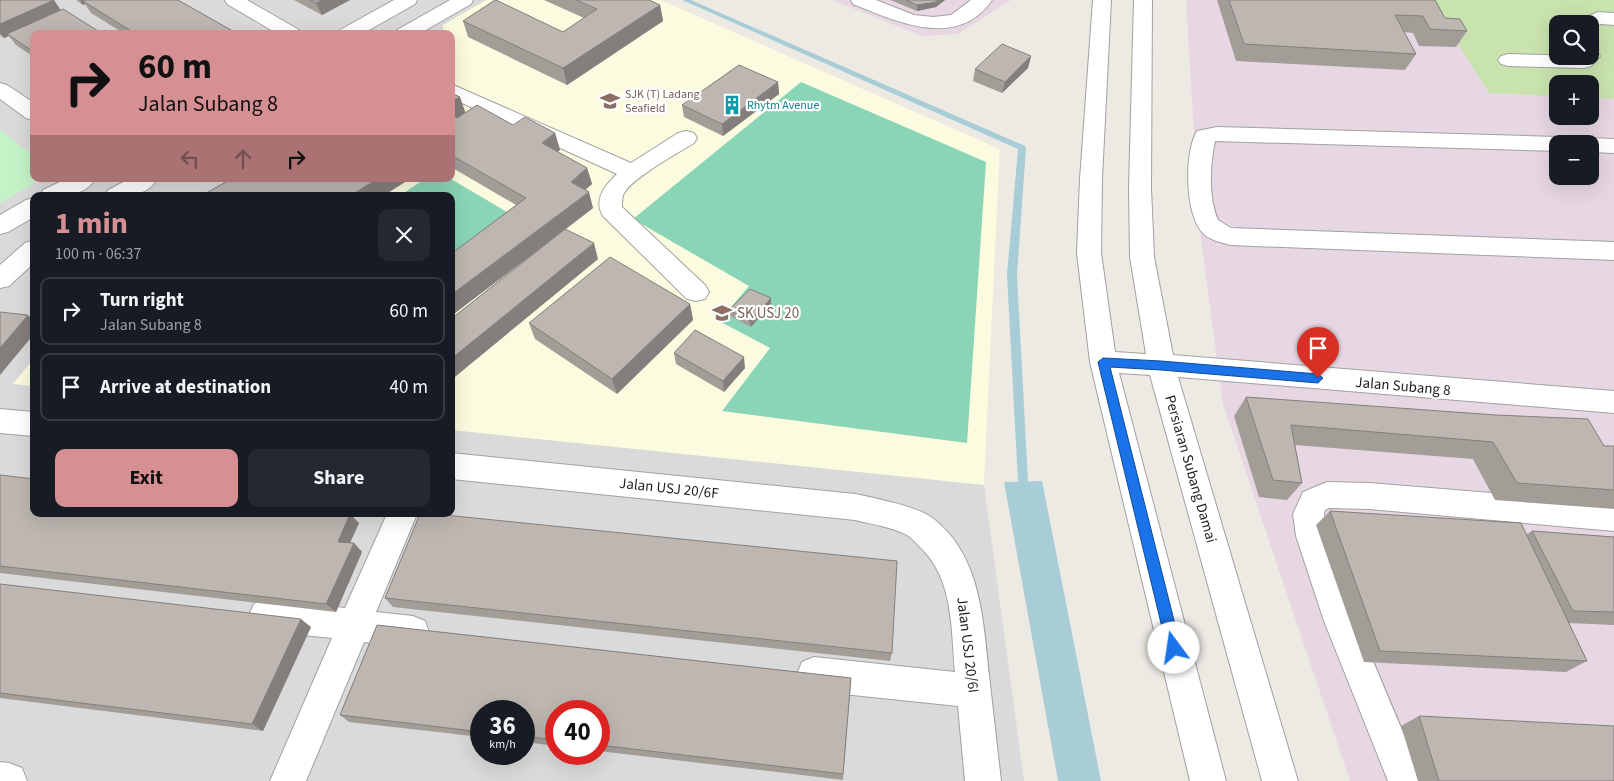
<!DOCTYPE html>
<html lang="en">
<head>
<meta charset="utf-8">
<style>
  :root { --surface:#171b24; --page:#242831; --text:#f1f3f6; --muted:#9ea1a6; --line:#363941; --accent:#d68f92 }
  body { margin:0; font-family:"Source Sans 3",sans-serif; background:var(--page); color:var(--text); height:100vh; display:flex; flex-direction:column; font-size:19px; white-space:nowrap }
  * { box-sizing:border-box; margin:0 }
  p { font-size:16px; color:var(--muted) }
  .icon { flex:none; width:28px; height:28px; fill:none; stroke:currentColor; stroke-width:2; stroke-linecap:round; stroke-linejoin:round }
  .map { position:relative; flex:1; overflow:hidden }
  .drawer { position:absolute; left:30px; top:192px; width:425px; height:325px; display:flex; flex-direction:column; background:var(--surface); border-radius:10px; box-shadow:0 5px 20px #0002 }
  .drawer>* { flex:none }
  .guide { position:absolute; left:30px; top:30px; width:425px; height:152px; border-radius:10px; box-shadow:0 5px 20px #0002; background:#d68f92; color:#111; overflow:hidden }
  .fabs { position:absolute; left:1549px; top:15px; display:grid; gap:10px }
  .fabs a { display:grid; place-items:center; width:50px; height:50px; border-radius:10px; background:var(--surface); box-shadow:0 5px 20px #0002; font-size:25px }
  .speed { position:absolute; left:470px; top:700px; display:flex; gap:10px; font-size:25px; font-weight:700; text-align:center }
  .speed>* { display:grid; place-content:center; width:65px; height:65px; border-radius:50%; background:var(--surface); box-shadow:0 5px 20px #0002; line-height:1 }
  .speed small { font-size:12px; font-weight:400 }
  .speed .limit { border:8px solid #d22; background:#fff; color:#111 }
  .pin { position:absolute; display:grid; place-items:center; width:42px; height:42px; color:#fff; margin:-51px -21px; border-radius:50% 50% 50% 0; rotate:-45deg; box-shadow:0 0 5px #0007 }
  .pin .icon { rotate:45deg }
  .me { position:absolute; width:55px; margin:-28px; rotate:346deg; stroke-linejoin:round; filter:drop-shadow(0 0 4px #0008) }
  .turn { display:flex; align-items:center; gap:18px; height:105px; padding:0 25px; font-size:22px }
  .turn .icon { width:65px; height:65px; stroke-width:2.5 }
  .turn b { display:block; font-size:35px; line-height:42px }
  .lanes { display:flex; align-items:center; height:48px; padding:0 25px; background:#0003; justify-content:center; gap:25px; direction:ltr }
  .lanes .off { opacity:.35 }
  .round { display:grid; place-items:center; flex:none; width:52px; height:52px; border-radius:10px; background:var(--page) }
  .head { display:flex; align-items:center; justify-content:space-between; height:85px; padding:0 25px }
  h1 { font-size:30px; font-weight:700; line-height:38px; color:var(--accent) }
  .cta { display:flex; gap:10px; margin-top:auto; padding:10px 25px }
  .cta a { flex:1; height:58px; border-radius:10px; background:var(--accent); color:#111; font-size:20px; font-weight:700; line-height:58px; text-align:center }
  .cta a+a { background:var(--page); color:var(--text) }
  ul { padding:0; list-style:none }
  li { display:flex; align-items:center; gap:15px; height:68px; margin:0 10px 8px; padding:0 15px; border:2px solid var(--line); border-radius:10px }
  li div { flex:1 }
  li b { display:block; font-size:19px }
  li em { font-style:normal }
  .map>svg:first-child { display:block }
  .residential { fill:#dbdada; fill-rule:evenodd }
  .industrial { fill:#e6d7e3; fill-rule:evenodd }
  .education { fill:#fbfbdf }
  .grass { fill:#c9e3af; fill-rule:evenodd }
  .park { fill:#c5f3c8 }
  .pitch { fill:#8ad5b6 }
  .water { fill:#a9cdd7 }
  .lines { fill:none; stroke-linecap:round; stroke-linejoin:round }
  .stream { fill:#a9cdd7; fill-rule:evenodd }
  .minor-casing { stroke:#a1a1a1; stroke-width:2 }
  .minor { fill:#fff; fill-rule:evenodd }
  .wall { fill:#a39d98 }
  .shaded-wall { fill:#847f7c }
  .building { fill:#bdb6b1; stroke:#847f7c }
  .route { fill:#1a73e8; stroke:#114b97 }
  .labels { text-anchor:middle; stroke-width:4.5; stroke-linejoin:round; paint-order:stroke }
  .far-education-label { font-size:12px; fill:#785e54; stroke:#fff; text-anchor:start }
  .far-culture-label { font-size:12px; fill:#0d838f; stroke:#fff; text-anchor:start }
  .education-label { font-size:15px; fill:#785e54; stroke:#fff; text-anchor:start }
  .street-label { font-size:15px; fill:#1d1d1d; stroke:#fff }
</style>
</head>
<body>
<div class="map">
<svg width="1614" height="781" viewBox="0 0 1614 781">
  <rect width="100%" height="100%" fill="#edeae4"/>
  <path class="residential" d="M0,0H661L1000,149L984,485L1024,781H0ZM34,34H451V179H34ZM34,196H451V514H34ZM481,711H524V754H481ZM556,711H599V754H556Z"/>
  <g class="industrial">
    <polygon points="832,0 1011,0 958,34 922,36"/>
    <path d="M1186,0H1614V781H1350L1223,404L1200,232ZM1558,24H1590V56H1558ZM1558,84H1590V116H1558ZM1558,144H1590V176H1558Z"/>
  </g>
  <g class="education">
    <polygon points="486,0 661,0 1000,149 984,485 451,430 451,196 213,196 241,179 451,179 451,34 443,34 443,25"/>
    <polygon points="34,358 34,386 13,384"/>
  </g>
  <path class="grass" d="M1430,0H1614V99L1590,98V84H1558L1557,96L1489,93ZM1558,24H1590V56H1558Z"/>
  <polygon class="park" points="0,130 34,156 34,179 41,179 0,203"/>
  <g class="pitch">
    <polygon points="801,82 986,162 967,443 722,411 770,348 719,321 749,286 633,219"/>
    <polygon points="425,179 451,179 514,216 451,264 451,196 399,196"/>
  </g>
  <polygon class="water" points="1042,481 1101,781 1058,781 1004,482"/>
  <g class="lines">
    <polygon class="stream" points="682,0 691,0 1025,146 1026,148 1017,275 1028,482 1027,485 1023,487 1019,485 1018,482 1007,275 1018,149"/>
    <defs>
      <g id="minor">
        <polygon points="225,0 247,0 299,30 302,34 278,34 227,4"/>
        <polygon points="394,0 417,0 415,4 362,34 337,34 340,30"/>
        <polygon points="450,0 473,0 471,4 419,34 394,34 397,30"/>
        <path d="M851,0H876L914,15L933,17L951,15L971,0H992C958,50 897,22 853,4Z"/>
        <polygon points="1093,0 1111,0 1102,179 1101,253 1115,352 1146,354 1130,257 1129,188 1134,0 1152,0 1151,188 1154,257 1173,355 1614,391 1614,413 1178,377 1298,781 1262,781 1150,375 1119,373 1226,781 1190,781 1090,362 1077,253 1080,179"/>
        <polygon points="1598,12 1614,13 1614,25 1601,24 1590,29 1590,24 1578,24 1580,20"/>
        <polygon points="1590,50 1597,52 1600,56 1591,66 1584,68 1508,66 1501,64 1498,60 1501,56 1508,54 1590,56"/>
        <polygon points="0,83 7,85 34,103 34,120 26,118 0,99"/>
        <path d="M451,84L631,163L678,133L686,131L694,133L697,138L694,143C678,153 630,179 623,195C622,199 622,203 622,207L705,285L709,292L705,299L696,301L687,299L603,216C593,200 605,185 617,174L451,98Z"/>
        <path d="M1217,127L1558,137L1566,139L1569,144H1558V151L1215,141C1210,165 1208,197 1218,220L1231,228L1614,242V260L1230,245C1221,242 1208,240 1202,232C1185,213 1184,152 1197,131Z"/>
        <polygon points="1590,138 1614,139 1614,153 1590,152 1590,144 1580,144 1582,140"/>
        <path d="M66,179H95C84,198 59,196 40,196L43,190Z"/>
        <path d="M129,179H157C146,198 124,196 105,196L108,190Z"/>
        <polygon points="34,198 34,217 8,232 0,234 0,215 26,200"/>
        <polygon points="34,240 34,263 9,286 0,288 0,265 25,243"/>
        <polygon points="0,409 34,412 34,436 0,433"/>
        <path d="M451,453L855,494C874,498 915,506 931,517C981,554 983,619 989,675C993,711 997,746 1001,781H965L958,706L814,691L802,686L797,674L802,662L814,657L955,672C951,630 954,580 921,548C917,544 912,538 907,535C891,527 872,524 855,520L451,479Z"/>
        <path d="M1327,482L1369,483L1614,503V531L1369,509L1329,508L1325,510C1314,534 1409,744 1424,781H1388L1324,621L1296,536L1293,514L1303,492Z"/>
        <polygon points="387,514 417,514 376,612 413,616 425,621 429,632 425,643 413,648 364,642 306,781 270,781 332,638 265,631 254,626 249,615 254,604 265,599 345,608"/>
        <polygon points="0,762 9,763 22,768 27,781 0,781"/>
      </g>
    </defs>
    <use href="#minor" class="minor-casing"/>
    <use href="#minor" class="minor"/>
  </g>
  <g class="wall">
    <polygon points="0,0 34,34 34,57 16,45 9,36 4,38 0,35"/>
    <polygon points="76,0 178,0 238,34 125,34 91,13 85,4 83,5"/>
    <polygon points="294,0 350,0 322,15"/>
    <polygon points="544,0 649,0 660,5 663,21 567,85 468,37 463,21 563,32 584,18"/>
    <polygon points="890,0 945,0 936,7 917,11"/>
    <polygon points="1217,0 1435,0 1445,18 1467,31 1456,47 1419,46 1413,33 1404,32 1416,54 1405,70 1236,61"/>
    <polygon points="1031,56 1028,68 1002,93 973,81 975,69"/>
    <polygon points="778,82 779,94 723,136 684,117 682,105"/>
    <polygon points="451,93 465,112 513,125 555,133 560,150 557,152 587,168 592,184 585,190 593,208 566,229 598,259 451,380 451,319 526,259 451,316 451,254 516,205 451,167"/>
    <polygon points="690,304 693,320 617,394 535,339 529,323"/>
    <polygon points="771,304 751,327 730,316 729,310"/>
    <polygon points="674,353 745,368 724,392 676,364"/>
    <polygon points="1246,397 1604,446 1614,446 1614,509 1495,500 1473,459 1295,445 1302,483 1287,500 1259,497 1234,416"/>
    <polygon points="0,475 359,523 350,543 354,543 362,552 336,612 0,573"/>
    <polygon points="1330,511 1526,535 1532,531 1614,537 1614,625 1569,623 1587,661 1566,672 1364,662 1316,525"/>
    <polygon points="0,584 311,627 263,731 0,698"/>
    <polygon points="385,598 892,653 890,661 393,607"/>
    <polygon points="377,625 851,678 843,780 599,751 599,711 556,711 556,746 524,742 524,711 481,711 481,737 349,722 340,715"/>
    <polygon points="1419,716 1614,781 1418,781 1401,726"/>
  </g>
  <g class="shaded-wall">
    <polygon points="54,0 62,12 7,34 9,36 4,38 0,33 0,24"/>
    <polygon points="80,0 93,0 83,1 85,4 83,5"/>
    <polygon points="323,0 350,0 322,15 316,3"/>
    <polygon points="938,0 945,0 936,7 917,11 917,5"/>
    <polygon points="660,5 663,21 567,85 563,68"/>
    <polygon points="1031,56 1028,68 1002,93 1005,82"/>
    <polygon points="778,82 779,94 723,136 722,124"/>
    <polygon points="460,97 466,114 451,123 451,102"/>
    <polygon points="555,133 560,150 547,160 542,143"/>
    <polygon points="587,168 592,184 576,198 571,182"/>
    <polygon points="377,179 410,179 383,196 350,196"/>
    <polygon points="589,192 593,208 451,316 451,295"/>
    <polygon points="594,243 598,259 451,380 451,359"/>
    <polygon points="771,298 771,304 751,327 750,321"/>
    <polygon points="690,304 693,320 617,394 612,379"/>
    <polygon points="28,315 34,321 34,334 0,375 0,348"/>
    <polygon points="744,357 745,368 724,392 723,381"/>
    <polygon points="350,514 359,523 346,551 338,542"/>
    <polygon points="354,543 362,552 336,612 326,604"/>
    <polygon points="301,619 311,627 263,731 252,724"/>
  </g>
  <g class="building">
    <polygon points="0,0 54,0 0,24"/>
    <polygon points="85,0 178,0 238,34 136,34 83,1"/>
    <polygon points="310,0 323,0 316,3"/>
    <polygon points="495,0 496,0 563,32 597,9 576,0 649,0 660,5 563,68 463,21"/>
    <polygon points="906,0 938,0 936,2 917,5"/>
    <polygon points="1229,0 1435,0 1445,18 1460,19 1467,31 1430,29 1423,16 1395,15 1416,54 1244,44"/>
    <polygon points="63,9 103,34 34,34 34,52 7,34"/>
    <polygon points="1002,44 1031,56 1005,82 975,69"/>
    <polygon points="739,65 778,82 722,124 682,105"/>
    <polygon points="451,93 460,97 451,102"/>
    <polygon points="477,105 513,125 525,117 555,133 542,143 587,168 571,182 589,192 451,295 451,254 526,198 451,155 451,114 457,118"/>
    <polygon points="231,179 377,179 350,196 201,196"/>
    <polygon points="565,229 594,243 451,359 451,319"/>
    <polygon points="610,257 690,304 612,379 529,323"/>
    <polygon points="750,289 771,298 750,321 729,310"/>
    <polygon points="0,312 28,315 0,348"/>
    <polygon points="695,330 744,357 723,381 674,353"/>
    <polygon points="1246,397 1496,415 1588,419 1604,446 1614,446 1614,490 1517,483 1493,442 1291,425 1302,483 1273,480"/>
    <polygon points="0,475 34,479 34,514 350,514 338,542 354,543 326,604 0,566"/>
    <polygon points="1330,511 1521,523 1587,661 1380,651"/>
    <polygon points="420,514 435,514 897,561 892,653 385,598"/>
    <polygon points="1532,531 1614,537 1614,612 1573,611"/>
    <polygon points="0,584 301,619 252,724 0,693"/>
    <polygon points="377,625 851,678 843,774 599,745 599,711 556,711 556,740 524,736 524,711 481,711 481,732 340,715"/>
    <polygon points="1419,716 1614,726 1614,781 1439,781"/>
  </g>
  <polygon class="route" points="1103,358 1161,361 1318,374 1323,378 1318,383 1161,370 1110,367 1181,648 1179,653 1174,655 1170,653 1167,648 1098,362"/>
  <defs>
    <symbol id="school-bare" viewBox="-9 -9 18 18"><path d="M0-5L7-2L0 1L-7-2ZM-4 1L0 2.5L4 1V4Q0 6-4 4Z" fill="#8d6e63" stroke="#fff" stroke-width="2.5" paint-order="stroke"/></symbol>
    <symbol id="building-bare" viewBox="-9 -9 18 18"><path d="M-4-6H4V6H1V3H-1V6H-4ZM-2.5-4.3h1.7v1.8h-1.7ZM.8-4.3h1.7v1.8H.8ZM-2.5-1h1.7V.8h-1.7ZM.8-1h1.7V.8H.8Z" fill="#0f9aa8" stroke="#fff" stroke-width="2.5" paint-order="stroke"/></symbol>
  </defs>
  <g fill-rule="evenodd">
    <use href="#school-bare" x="596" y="87" width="28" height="28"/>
    <use href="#building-bare" x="718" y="91" width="28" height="28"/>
    <use href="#school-bare" x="708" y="299" width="28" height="28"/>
  </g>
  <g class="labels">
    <g class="far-education-label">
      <text x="625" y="98">SJK (T) Ladang<tspan x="625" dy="14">Seafield</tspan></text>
    </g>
    <g class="far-culture-label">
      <text x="747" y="109">Rhytm Avenue</text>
    </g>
    <g class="education-label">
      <text x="737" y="318">SK USJ 20</text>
    </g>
    <g class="street-label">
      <text transform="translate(1403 386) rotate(5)" y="5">Jalan Subang 8</text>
      <text transform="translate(1191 469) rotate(74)" y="5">Persiaran Subang Damai</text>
      <text transform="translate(669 488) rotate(6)" y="5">Jalan USJ 20/6F</text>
      <text transform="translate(968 645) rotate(83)" y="5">Jalan USJ 20/6I</text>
    </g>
  </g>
</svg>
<div class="fabs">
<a><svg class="icon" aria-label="search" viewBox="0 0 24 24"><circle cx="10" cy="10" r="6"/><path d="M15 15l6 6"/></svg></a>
<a>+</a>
<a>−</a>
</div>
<div class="speed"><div>36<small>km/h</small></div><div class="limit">40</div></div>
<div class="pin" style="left:1318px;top:378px;background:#d93025"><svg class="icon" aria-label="arrive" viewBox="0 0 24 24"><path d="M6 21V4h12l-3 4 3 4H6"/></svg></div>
<svg class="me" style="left:1174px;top:648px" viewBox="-20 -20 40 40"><circle r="19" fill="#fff"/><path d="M0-13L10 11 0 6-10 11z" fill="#1a73e8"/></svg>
<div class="guide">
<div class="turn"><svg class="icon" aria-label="right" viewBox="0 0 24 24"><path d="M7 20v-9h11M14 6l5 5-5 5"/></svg><div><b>60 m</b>Jalan Subang 8</div></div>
<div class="lanes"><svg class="icon off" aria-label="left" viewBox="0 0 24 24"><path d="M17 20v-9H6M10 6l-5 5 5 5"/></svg><svg class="icon off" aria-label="ahead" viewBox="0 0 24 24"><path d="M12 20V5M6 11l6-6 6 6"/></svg><svg class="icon" aria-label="right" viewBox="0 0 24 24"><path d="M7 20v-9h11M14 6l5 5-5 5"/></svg></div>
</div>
<section class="drawer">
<div class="head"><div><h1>1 min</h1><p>100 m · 06:37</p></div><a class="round"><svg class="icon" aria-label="close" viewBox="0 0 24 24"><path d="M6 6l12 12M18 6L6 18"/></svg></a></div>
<ul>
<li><svg class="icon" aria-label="right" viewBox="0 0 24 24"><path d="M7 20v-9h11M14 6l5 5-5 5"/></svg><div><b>Turn right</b><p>Jalan Subang 8</p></div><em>60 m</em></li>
<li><svg class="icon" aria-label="arrive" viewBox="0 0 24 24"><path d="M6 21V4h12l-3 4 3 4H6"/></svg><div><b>Arrive at destination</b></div><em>40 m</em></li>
</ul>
<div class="cta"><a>Exit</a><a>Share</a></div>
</section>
</div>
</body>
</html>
